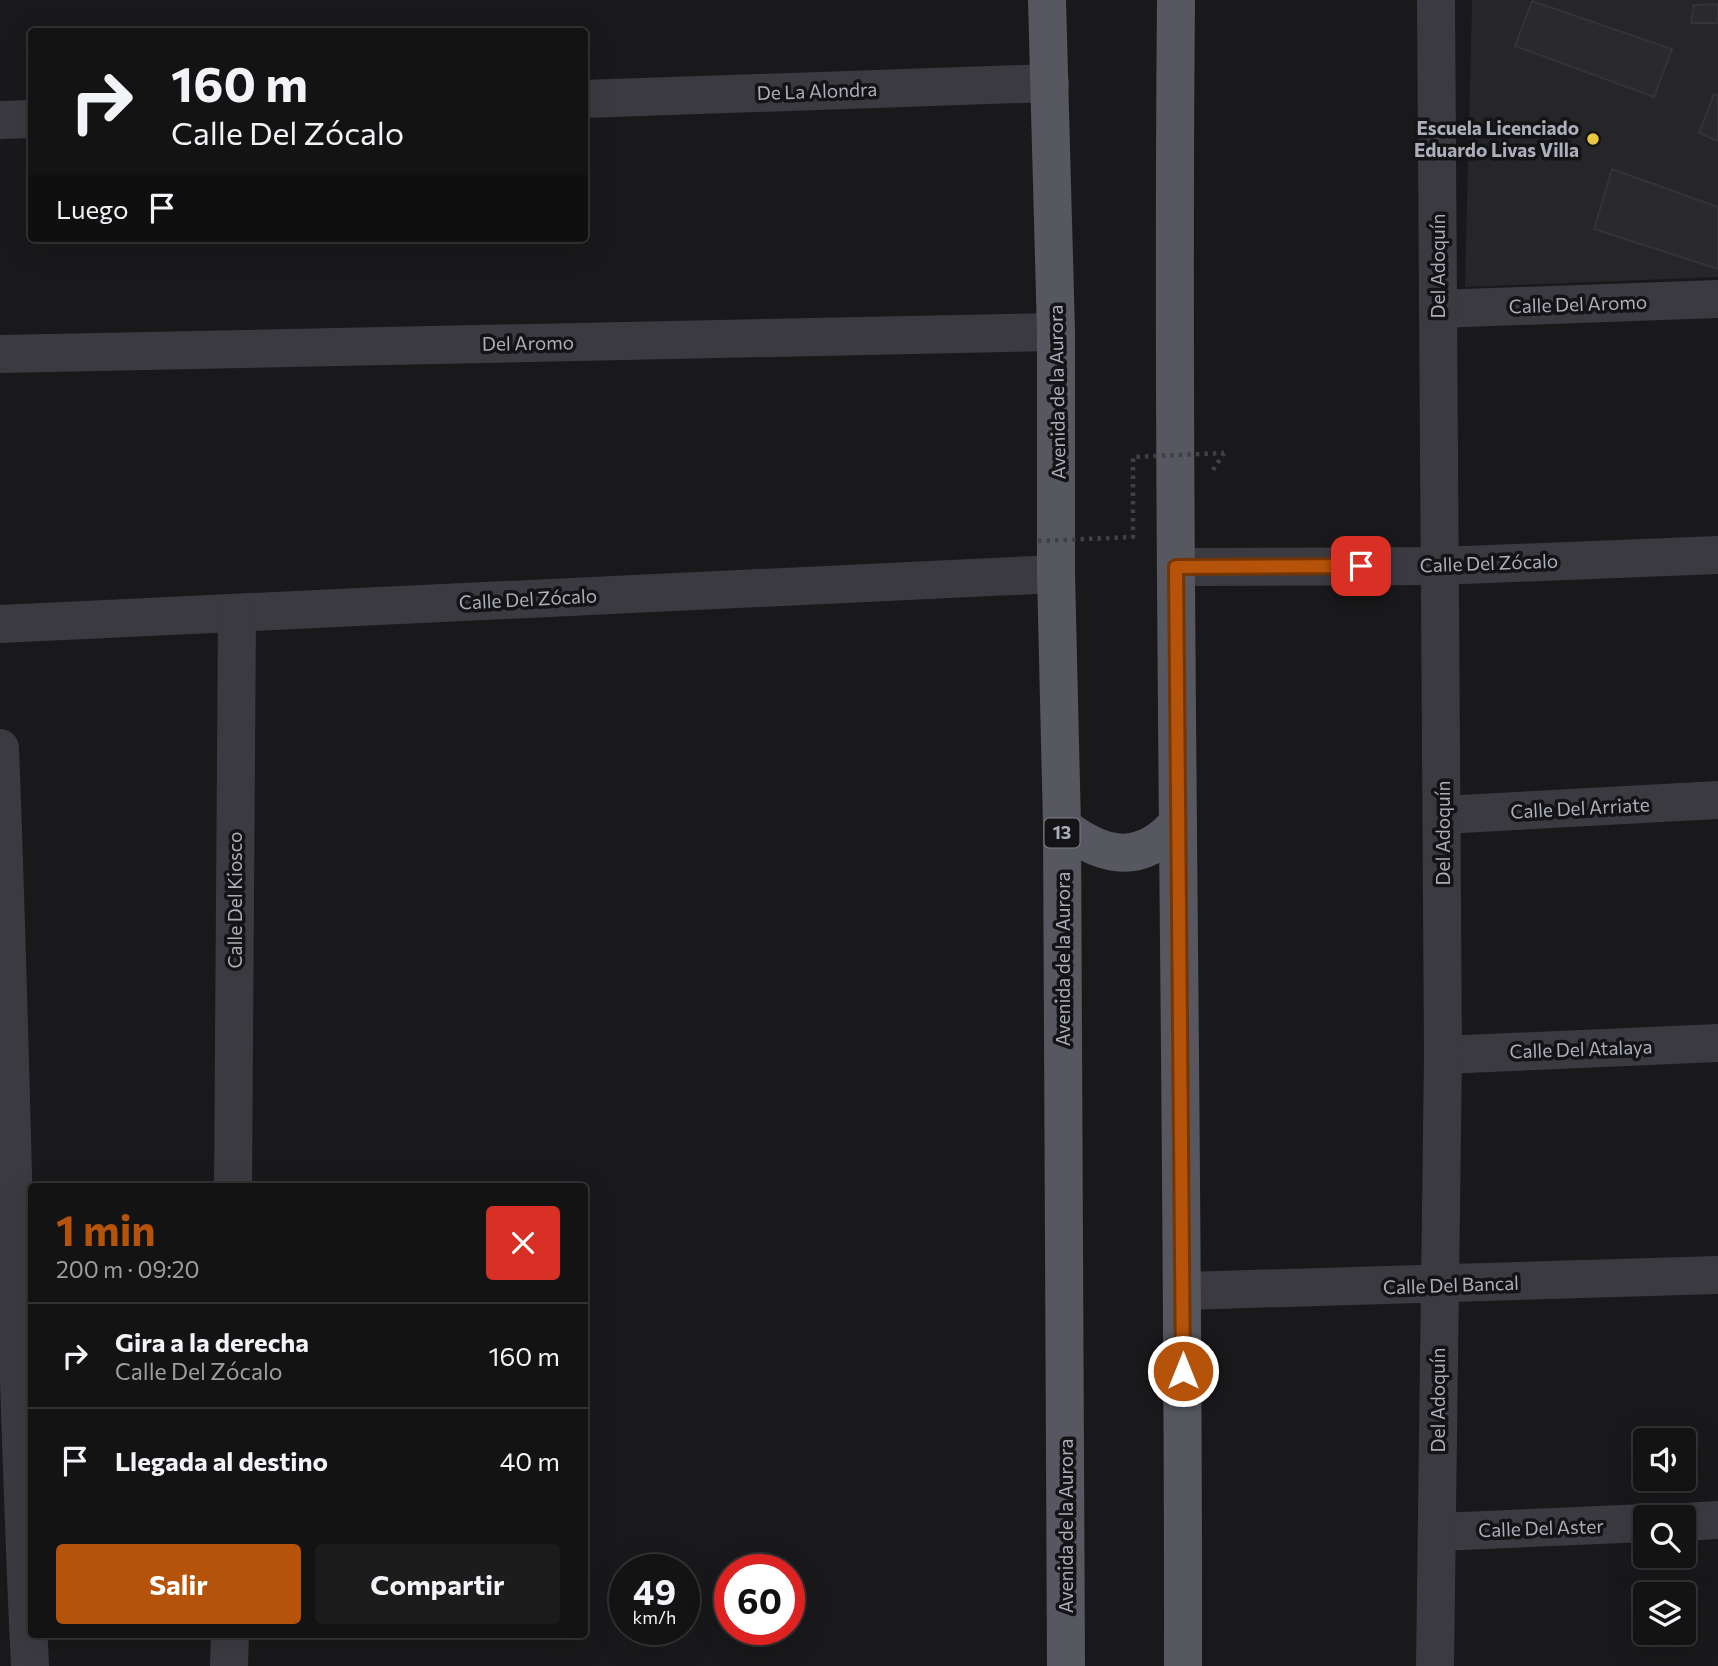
<!DOCTYPE html>
<html lang="es">
<head>
<meta charset="utf-8">
<style>
  :root { --surface:#131314; --page:#1c1c1d; --text:#f1f3f6; --muted:#9d9ea0; --line:#323234; --accent:#b45309 }
  body { margin:0; font-family:Commissioner,sans-serif; background:var(--page); color:var(--text); height:100vh; display:flex; flex-direction:column; font-size:26px; white-space:nowrap }
  * { box-sizing:border-box; margin:0 }
  p { font-size:23px; color:var(--muted) }
  .icon { flex:none; width:38px; height:38px; fill:none; stroke:currentColor; stroke-width:2; stroke-linecap:round; stroke-linejoin:round }
  .map { position:relative; flex:1; overflow:hidden }
  .drawer { position:absolute; left:28px; top:1183px; width:560px; height:455px; display:flex; flex-direction:column; background:var(--surface); border-radius:7px; box-shadow:0 7px 28px #0002,0 0 0 2px var(--line) }
  .drawer>* { flex:none }
  .banner { position:absolute; left:28px; top:28px; width:560px; height:214px; border-radius:7px; box-shadow:0 7px 28px #0002,0 0 0 2px var(--line); background:#131314; color:var(--text); overflow:hidden }
  .controls { position:absolute; left:1633px; top:1428px; display:grid; gap:14px }
  .controls a { display:grid; place-items:center; width:63px; height:63px; border-radius:7px; background:var(--surface); box-shadow:0 7px 28px #0002,0 0 0 2px var(--line); font-size:35px }
  .speed { position:absolute; left:609px; top:1554px; display:flex; gap:14px; font-size:35px; font-weight:700; text-align:center }
  .speed>* { display:grid; place-content:center; width:91px; height:91px; border-radius:50%; background:var(--surface); box-shadow:0 7px 28px #0002,0 0 0 2px var(--line); line-height:1 }
  .speed small { font-size:18px; font-weight:400 }
  .speed .limit { border:10px solid #d22; background:#fff; color:#111 }
  .pin { position:absolute; display:grid; place-items:center; width:60px; height:60px; color:#fff; margin:-30px; border-radius:14px; box-shadow:0 4px 10px #0006 }
  .me { position:absolute; width:77px; margin:-38px; rotate:0deg; stroke-linejoin:round; filter:drop-shadow(0 0 5px #0008) }
  .turn { display:flex; align-items:center; gap:24px; height:147px; padding:0 28px; font-size:32px }
  .turn .icon { width:91px; height:91px; stroke-width:2.5 }
  .turn b { display:block; font-size:49px; line-height:60px }
  .then { display:flex; align-items:center; height:66px; padding:0 28px; background:#0003; gap:14px; font-size:26px }
  .round { display:grid; place-items:center; flex:none; width:74px; height:74px; border-radius:7px; background:var(--page) }
  .headline { display:flex; align-items:center; justify-content:space-between; height:119px; padding:0 28px }
  h1 { font-size:42px; font-weight:700; line-height:52px; color:var(--accent) }
  .cta { display:flex; gap:14px; margin-top:auto; padding:14px 28px }
  .cta a { flex:1; height:80px; border-radius:7px; background:var(--accent); color:#fff; font-size:28px; font-weight:700; line-height:80px; text-align:center }
  .cta a+a { background:var(--page); color:var(--text) }
  ul { padding:0; list-style:none }
  li { display:flex; align-items:center; gap:21px; height:105px; padding:0 28px; border-top:2px solid var(--line) }
  li div { flex:1 }
  li b { display:block; font-size:26px }
  li em { font-style:normal }
  .map>svg:first-child { display:block }
  .built { fill:#262528 }
  .building { fill:#2a292c; stroke:#343337; stroke-width:2 }
  .lines { fill:none; stroke-linecap:round; stroke-linejoin:round }
  .path { stroke:#404147; stroke-width:4.5; stroke-dasharray:3.5 5; stroke-linecap:butt }
  .minor { stroke:#3a3a40; stroke-width:38 }
  .major { stroke:#56575f; stroke-width:38 }
  .path-bridge { stroke:#404147; stroke-width:4.5; stroke-dasharray:3.5 5; stroke-linecap:butt }
  .route-casing { stroke:#753606; stroke-width:18 }
  .route { stroke:#b45309; stroke-width:12 }
  .poi-dot { fill:#eac743; stroke:#141416; stroke-width:2.5 }
  .labels { text-anchor:middle; stroke-width:7; stroke-linejoin:round; paint-order:stroke }
  .shield { fill:#141416; stroke:#7e8089; stroke-width:2 }
  .shield-label { font-size:18px; font-weight:bold; fill:#acafba }
  .street-label { font-size:19px; fill:#acafba; stroke:#141416 }
  .poi-label { font-size:19px; font-weight:bold; fill:#acafba; stroke:#141416; text-anchor:end }
</style>
</head>
<body>
<div class="map">
<svg width="1718" height="1666" viewBox="0 0 1718 1666">
  <rect width="100%" height="100%" fill="#19191b"/>
  <polygon class="built" points="1472,0 1718,0 1718,277 1465,287"/>
  <g class="building">
    <polygon points="1532,1 1672,49 1654,97 1515,46"/>
    <polygon points="1718,4 1718,23 1691,23 1694,5"/>
    <polygon points="1714,94 1718,95 1718,141 1699,133"/>
    <polygon points="1612,169 1718,207 1718,269 1594,229"/>
  </g>
  <g class="lines">
    <polyline class="path" points="1213,470 1224,453"/>
    <g class="minor">
      <polyline points="584,99 1050,83"/>
      <polyline points="0,120 32,119"/>
      <polyline points="1438,309 1718,299"/>
      <polyline points="0,354 1056,332"/>
      <polyline points="1176,567 1440,566 1718,555"/>
      <polyline points="0,624 1056,574"/>
      <path d="M0,748C12,1054 15,1360 30,1666"/>
      <polyline points="1443,815 1718,800"/>
      <polyline points="1443,1055 1718,1043"/>
      <polyline points="233,1186 237,613"/>
      <polyline points="1184,1291 1718,1275"/>
      <polyline points="1684,1522 1718,1520"/>
      <polyline points="1438,1532 1645,1523"/>
      <polyline points="229,1666 230,1634"/>
      <polyline points="1435,1666 1443,1055 1436,0"/>
    </g>
    <g class="major">
      <polyline points="1047,0 1056,332 1056,574 1062,826 1066,1666"/>
      <path d="M1176,0C1171,555 1184,1111 1183,1666"/>
      <path d="M1062,826C1103,858 1141,866 1178,823"/>
    </g>
    <polyline class="path-bridge" points="1038,541 1133,537 1133,457 1224,453"/>
  </g>
  <g class="lines">
    <defs>
      <polyline id="route" points="1183,1371 1176,567 1361,566"/>
    </defs>
    <use href="#route" class="route-casing"/>
    <use href="#route" class="route"/>
  </g>
  <circle class="poi-dot" cx="1593" cy="139" r="7"/>
  <g class="labels">
    <rect class="shield" x="1044.5" y="818.5" width="35" height="29" rx="5"/>
    <g class="shield-label">
      <text x="1062" y="839">13</text>
    </g>
    <g class="street-label">
      <text transform="translate(817 91) rotate(-2)" y="7">De La Alondra</text>
      <text transform="translate(1438 266) rotate(-90)" y="7">Del Adoquín</text>
      <text transform="translate(1578 304) rotate(-2)" y="7">Calle Del Aromo</text>
      <text transform="translate(528 343) rotate(-1)" y="7">Del Aromo</text>
      <text transform="translate(1057 392) rotate(-91)" y="7">Avenida de la Aurora</text>
      <text transform="translate(1489 563) rotate(-2)" y="7">Calle Del Zócalo</text>
      <text transform="translate(528 599) rotate(-3)" y="7">Calle Del Zócalo</text>
      <text transform="translate(1580 808) rotate(-3)" y="7">Calle Del Arriate</text>
      <text transform="translate(1443 833) rotate(-90)" y="7">Del Adoquín</text>
      <text transform="translate(235 900) rotate(-90)" y="7">Calle Del Kiosco</text>
      <text transform="translate(1063 959) rotate(-90)" y="7">Avenida de la Aurora</text>
      <text transform="translate(1581 1049) rotate(-2)" y="7">Calle Del Atalaya</text>
      <text transform="translate(1451 1285) rotate(-2)" y="7">Calle Del Bancal</text>
      <text transform="translate(1438 1400) rotate(-90)" y="7">Del Adoquín</text>
      <text transform="translate(1066 1526) rotate(-90)" y="7">Avenida de la Aurora</text>
      <text transform="translate(1541 1528) rotate(-2)" y="7">Calle Del Aster</text>
    </g>
    <g class="poi-label">
      <text x="1579" y="135">Escuela Licenciado<tspan x="1579" dy="22">Eduardo Livas Villa</tspan></text>
    </g>
  </g>
</svg>
<div class="controls">
<a><svg class="icon" aria-label="sound" viewBox="0 0 24 24"><path d="M4 9h4l5-4v14l-5-4H4zM17 9q2 3 0 6"/></svg></a>
<a><svg class="icon" aria-label="search" viewBox="0 0 24 24"><circle cx="10" cy="10" r="6"/><path d="M15 15l6 6"/></svg></a>
<a><svg class="icon" aria-label="layers" viewBox="0 0 24 24"><path d="M12 4l9 5-9 5-9-5zM3 14l9 5 9-5"/></svg></a>
</div>
<div class="speed"><div>49<small>km/h</small></div><div class="limit">60</div></div>
<div class="pin" style="left:1361px;top:566px;background:#d93025"><svg class="icon" aria-label="arrive" viewBox="0 0 24 24"><path d="M6 21V4h12l-3 4 3 4H6"/></svg></div>
<svg class="me" style="left:1183px;top:1371px" viewBox="-20 -20 40 40"><circle r="17" fill="#b45309" stroke="#fff" stroke-width="3"/><path d="M0-11L8 9 0 5-8 9z" fill="#fff"/></svg>
<div class="banner">
<div class="turn"><svg class="icon" aria-label="right" viewBox="0 0 24 24"><path d="M7 20v-9h11M14 6l5 5-5 5"/></svg><div><b>160 m</b>Calle Del Zócalo</div></div>
<div class="then">Luego<svg class="icon" aria-label="arrive" viewBox="0 0 24 24"><path d="M6 21V4h12l-3 4 3 4H6"/></svg></div>
</div>
<section class="drawer">
<div class="headline"><div><h1>1 min</h1><p>200 m · 09:20</p></div><a class="round" style="background:#d93025;color:#fff"><svg class="icon" aria-label="close" viewBox="0 0 24 24"><path d="M6 6l12 12M18 6L6 18"/></svg></a></div>
<ul>
<li><svg class="icon" aria-label="right" viewBox="0 0 24 24"><path d="M7 20v-9h11M14 6l5 5-5 5"/></svg><div><b>Gira a la derecha</b><p>Calle Del Zócalo</p></div><em>160 m</em></li>
<li><svg class="icon" aria-label="arrive" viewBox="0 0 24 24"><path d="M6 21V4h12l-3 4 3 4H6"/></svg><div><b>Llegada al destino</b></div><em>40 m</em></li>
</ul>
<div class="cta"><a>Salir</a><a>Compartir</a></div>
</section>
</div>
</body>
</html>
